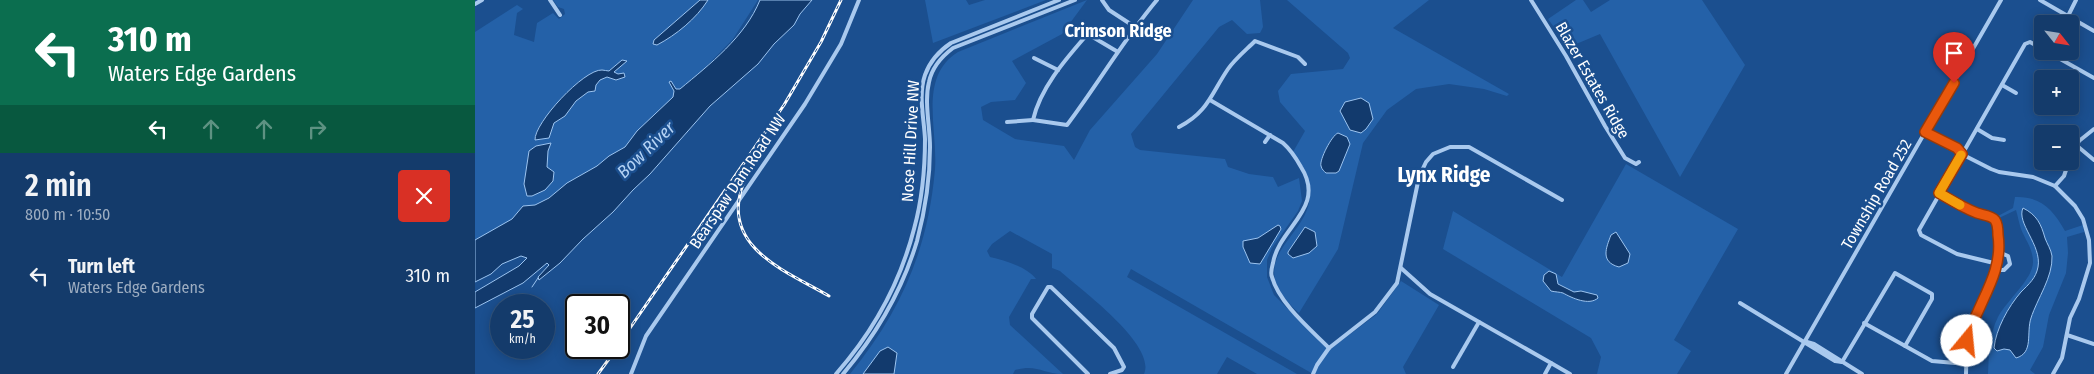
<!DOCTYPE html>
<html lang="en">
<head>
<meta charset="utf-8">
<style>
  :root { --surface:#143b6b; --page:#1d4271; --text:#f1f3f6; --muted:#9dadc1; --line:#33557e }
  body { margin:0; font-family:"Fira Sans Condensed",sans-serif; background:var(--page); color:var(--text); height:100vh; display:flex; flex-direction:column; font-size:19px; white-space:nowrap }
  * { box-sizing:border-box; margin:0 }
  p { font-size:16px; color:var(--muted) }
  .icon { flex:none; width:28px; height:28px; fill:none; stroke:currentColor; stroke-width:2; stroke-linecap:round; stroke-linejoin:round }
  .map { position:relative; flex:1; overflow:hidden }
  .sheet { display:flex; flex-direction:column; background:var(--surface); width:475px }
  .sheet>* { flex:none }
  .banner { background:#0b6e4f; color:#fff; overflow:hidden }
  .needle { width:32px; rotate:120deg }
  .buttons { position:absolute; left:1559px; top:15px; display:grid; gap:10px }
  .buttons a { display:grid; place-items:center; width:45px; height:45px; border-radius:5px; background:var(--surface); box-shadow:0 2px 12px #0003,0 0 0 1px var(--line); font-size:25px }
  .speed { position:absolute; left:15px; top:294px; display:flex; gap:10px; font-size:25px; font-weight:700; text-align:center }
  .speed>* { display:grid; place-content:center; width:65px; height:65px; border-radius:50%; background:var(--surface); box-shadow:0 2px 12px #0003,0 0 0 1px var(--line); line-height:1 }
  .speed small { font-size:12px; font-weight:400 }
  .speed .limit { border:2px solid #111; border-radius:8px; background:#fff; color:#111 }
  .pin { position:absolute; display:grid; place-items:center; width:42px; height:42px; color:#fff; margin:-51px -21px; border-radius:50% 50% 50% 0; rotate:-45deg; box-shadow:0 0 5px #0007 }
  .pin .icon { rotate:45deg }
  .me { position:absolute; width:55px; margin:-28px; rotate:17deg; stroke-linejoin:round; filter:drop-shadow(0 0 4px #0008) }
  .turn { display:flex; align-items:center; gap:18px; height:105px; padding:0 25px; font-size:22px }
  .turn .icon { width:65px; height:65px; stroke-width:2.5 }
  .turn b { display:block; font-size:35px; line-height:42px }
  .lanes { display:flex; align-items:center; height:48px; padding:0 25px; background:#0003; justify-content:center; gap:25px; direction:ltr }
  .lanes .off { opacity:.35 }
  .round { display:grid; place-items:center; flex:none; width:52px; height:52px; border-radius:5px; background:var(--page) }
  .head { display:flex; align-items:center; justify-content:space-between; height:85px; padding:0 25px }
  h1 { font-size:30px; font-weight:600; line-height:38px }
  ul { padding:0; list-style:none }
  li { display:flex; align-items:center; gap:15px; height:75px; padding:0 25px }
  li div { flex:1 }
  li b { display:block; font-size:19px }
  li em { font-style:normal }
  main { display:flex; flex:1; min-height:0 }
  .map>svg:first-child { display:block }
  .green { fill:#2461a8 }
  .water { fill:#123a6d; stroke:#9cc4f0 }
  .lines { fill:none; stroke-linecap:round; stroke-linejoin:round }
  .stream { stroke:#9cc4f0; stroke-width:1 }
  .minor { stroke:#a9c9ee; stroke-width:4 }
  .rail-casing { stroke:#fff; stroke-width:3 }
  .rail { stroke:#1b4f8f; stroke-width:1; stroke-dasharray:4; stroke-linecap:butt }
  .route-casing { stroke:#983908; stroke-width:12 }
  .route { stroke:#ea580c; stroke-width:9 }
  .slow { stroke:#f59e0b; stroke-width:9 }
  .labels { text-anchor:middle; stroke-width:5; stroke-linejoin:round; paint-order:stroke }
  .street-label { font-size:16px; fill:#fff; stroke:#1b4f8f }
  .neighbourhood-label { font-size:18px; font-weight:bold; fill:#fff; stroke:#1b4f8f }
  .water-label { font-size:18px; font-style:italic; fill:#b5d3f5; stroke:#1b4f8f }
  .district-label { font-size:21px; font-weight:bold; fill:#fff; stroke:#1b4f8f }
</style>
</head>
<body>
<main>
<section class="sheet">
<div class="banner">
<div class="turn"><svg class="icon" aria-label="left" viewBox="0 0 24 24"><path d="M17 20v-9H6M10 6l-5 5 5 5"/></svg><div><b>310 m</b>Waters Edge Gardens</div></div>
<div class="lanes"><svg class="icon" aria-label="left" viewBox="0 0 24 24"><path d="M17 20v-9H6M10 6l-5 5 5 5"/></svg><svg class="icon off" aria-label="ahead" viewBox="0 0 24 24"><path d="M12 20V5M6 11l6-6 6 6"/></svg><svg class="icon off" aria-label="ahead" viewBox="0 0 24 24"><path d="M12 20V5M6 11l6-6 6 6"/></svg><svg class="icon off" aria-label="right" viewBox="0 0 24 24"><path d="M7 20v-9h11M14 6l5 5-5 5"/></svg></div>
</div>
<div class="head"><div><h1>2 min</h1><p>800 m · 10:50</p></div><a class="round" style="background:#d93025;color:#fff"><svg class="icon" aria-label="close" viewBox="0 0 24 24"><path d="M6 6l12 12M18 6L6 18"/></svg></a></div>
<ul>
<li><svg class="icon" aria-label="left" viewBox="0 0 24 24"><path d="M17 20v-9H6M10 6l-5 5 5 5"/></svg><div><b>Turn left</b><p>Waters Edge Gardens</p></div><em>310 m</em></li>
</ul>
</section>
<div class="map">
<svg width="1619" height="374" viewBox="0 0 1619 374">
  <rect width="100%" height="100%" fill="#1b4f8f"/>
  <g class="green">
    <polygon points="78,0 283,0 258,39 150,150 0,244 0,32 42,5 48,9 42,13 39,35 59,42 62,23 78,13 84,19 90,14 89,9 83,7"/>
    <polygon points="450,0 491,0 494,5 510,0 571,0 458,43"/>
    <path d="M612,0L587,34L537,61L551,83L540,100L516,102L506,107L508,120L540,139L589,146L599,160L615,130L682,54L718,0H785L788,27L785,33L772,34L757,20L744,27L656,134L660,147L665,150L750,159L753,167L774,174L798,177L803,187L824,178L827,201L823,211L797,248L792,260V277L799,295L854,350L902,314L926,281L964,305L928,367L931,374H838L656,269L652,277L822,374H782L752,357L742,374H669C682,345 605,289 585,271L577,268V254L535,231L517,244L512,251L515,257C529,260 552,267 561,279H556L534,317L535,325L588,374C567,374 563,364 540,370L538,374H375C426,311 453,250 460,169C463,129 443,77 483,52Z"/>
    <path d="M812,0H954L918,28L1034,94L1032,96L1009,89L974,84L941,89L912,110L888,143L863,249L824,313C761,257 838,238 835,191C834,181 822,162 818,152L830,131L805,102L803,91L816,74L868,69L875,58L873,53Z"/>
    <polygon points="1101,0 1108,0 1116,12 1135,0 1227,0 1270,65 1205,177 1125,34 1094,47 1073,19"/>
    <polygon points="1151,164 1263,229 1199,340 1216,351 1202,374 1122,374 1126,357 1116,338 968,249 978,211 1087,277"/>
    <path d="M1540,197C1565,196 1578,209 1590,231L1608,225L1609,232L1592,237L1593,253L1591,273L1574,315L1568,347L1555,370L1560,374H1513C1514,354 1514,335 1523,317C1532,300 1558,279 1558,262C1558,249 1551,241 1546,229C1544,223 1543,217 1541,210L1524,218L1523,216L1538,208Z"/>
  </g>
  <g class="water">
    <path d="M225,0H233C221,19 201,35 182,45L178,44L179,40Z"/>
    <path d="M285,0H337L325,14L319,25L299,44L283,64L235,106L175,174L158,190L138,212L108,239L85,263L64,280L63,277L74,265L72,263L48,283L0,308V292L44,266L52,258L46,256L27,264L16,274L0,282V240L37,219L48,206L60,205L74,198L92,183L122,166L134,156L150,147L162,131L198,97L199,91L194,82L196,81L201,89H205C235,64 270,37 285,0Z"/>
    <path d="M147,60L152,61L139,72L143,74L149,73L150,77L141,80L132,77L125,80L121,85L120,91L113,92L101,101L90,116L79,123L74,138L60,140C59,123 109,69 127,70C129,70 132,71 134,71Z"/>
    <polygon points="886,98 894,103 898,119 891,129 886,133 875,130 865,111 870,102"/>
    <path d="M863,133L872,137L875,144L864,171L861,173H851C849,171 847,170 846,166C844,160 857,135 863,133Z"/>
    <polygon points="76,143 73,151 72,167 79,172 78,181 70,190 57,196 52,196 49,184 54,151 61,146"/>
    <path d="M1548,208C1562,215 1566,224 1570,238C1572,244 1576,249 1577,256C1578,277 1562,299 1556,318C1551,333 1559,353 1541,358L1535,350L1529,349L1522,351L1519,348C1521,329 1533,307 1546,292C1554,284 1561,278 1563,267C1567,245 1541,223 1548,208Z"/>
    <polygon points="803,225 805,226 806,229 785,264 775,263 768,247 768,241 783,238"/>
    <polygon points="830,227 840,232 842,246 834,253 818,258 813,254 813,252"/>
    <path d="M1141,232L1155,254L1153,263L1144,267C1125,262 1131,248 1136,235Z"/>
    <path d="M1074,271L1081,274L1083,284L1099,292L1106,291L1122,295L1123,298C1114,306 1097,298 1088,293C1085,292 1080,292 1076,291L1068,281L1069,275Z"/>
    <polygon points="413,347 422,353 419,374 388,374 405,351"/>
  </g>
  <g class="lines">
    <polyline class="stream" points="57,287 63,278"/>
    <g class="minor">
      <polyline points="75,0 85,15"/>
      <polyline points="627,0 634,10 660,27"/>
      <polyline points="1056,0 1091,56 1130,126 1150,158 1161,164 1164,162"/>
      <polyline points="1565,0 1619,31"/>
      <polyline points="0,4 7,0"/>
      <polyline points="1593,16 1601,0"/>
      <polyline points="1571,51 1619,78"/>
      <path d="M643,52L616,36L610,37C589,61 565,89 558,120L592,125C623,84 649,39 682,0"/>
      <polyline points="559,58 583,70"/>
      <polyline points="1527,85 1541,93"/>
      <path d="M735,100L808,143C816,150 821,158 826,167C852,208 804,227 798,263C797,267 795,273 797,277C804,303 835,329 854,348"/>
      <polyline points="532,122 558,120"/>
      <path d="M704,127C733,112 736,94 753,69C760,59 771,50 780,41L823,57L830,64"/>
      <polyline points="1502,129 1517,138 1529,140"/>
      <polyline points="1450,132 1482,148 1487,154"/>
      <polyline points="1458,137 1459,140 1516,169 1524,172 1558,177 1580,186 1600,206 1608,219 1614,240 1615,263 1604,299 1595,318 1587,358 1578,374"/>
      <polyline points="790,142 795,135"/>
      <polyline points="1601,145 1619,160"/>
      <polyline points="1595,158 1604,141 1619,129"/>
      <polyline points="1580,186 1589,176 1594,161"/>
      <polyline points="1464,193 1493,209 1518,218 1521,222 1523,236 1524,257 1519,278 1501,314 1492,341 1491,374"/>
      <polyline points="1523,264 1482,254 1446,235 1444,230 1550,44 1555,42 1568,49"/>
      <polyline points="926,268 955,294 1076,363 1070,374"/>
      <polyline points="1522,270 1529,270 1535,264 1533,256 1524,252"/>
      <polyline points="1265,303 1360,361 1367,362"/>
      <polyline points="1389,323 1457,361 1492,364"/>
      <polyline points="1592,335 1619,344"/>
      <polyline points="1332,342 1339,344 1387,374"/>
      <polyline points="1367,362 1420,273 1457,294 1457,299 1430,346"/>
      <polyline points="1076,363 1095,374"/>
      <polyline points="978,367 1004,322"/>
      <polyline points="156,374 171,336 330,104 366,44 384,0"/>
      <path d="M361,374C398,332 425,283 439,229C447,200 450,169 450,139C449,118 443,95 450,75C455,61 464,51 476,43L584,0"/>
      <path d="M368,374C401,335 427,291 442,241C450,211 455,178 455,147C455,126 449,102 454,82C457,67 466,57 478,48L600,0"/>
      <polyline points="613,374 557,318 557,314 573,287 576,287 639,348 649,367 647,370 635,374"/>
      <polyline points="838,374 842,365 854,348 900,312 922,283 944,177 951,162 958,154 975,147 994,147 1087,200"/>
      <polyline points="1311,374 1526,0"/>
    </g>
    <defs>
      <g id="rail">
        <path d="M280,162C275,171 269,180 266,190C249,249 313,272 354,296"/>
        <polyline points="144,344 309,105 346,42 366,0"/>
        <polyline points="123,374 142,348"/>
      </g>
    </defs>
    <use href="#rail" class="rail-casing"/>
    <use href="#rail" class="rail"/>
  </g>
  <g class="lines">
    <defs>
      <path id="route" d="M1479,83L1450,132L1482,148L1487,154L1464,193C1476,200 1489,208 1502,213C1507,215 1516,215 1520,220C1522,223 1523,230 1523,235C1529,275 1501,304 1492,341"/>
    </defs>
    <use href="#route" class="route-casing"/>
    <use href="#route" class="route"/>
    <polyline class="slow" points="1485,205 1464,193 1486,155"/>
  </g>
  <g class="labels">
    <g class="street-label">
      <text transform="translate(1118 80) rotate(60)" y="6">Blazer Estates Ridge</text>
      <text transform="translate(435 141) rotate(-87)" y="6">Nose Hill Drive NW</text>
      <text transform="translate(262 181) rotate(-56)" y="6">Bearspaw Dam Road NW</text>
      <text transform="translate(1401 194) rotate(-60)" y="6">Township Road 252</text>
    </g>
    <g class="neighbourhood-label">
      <text x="643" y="37">Crimson Ridge</text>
    </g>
    <g class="water-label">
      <text transform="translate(171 150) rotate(-44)" y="6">Bow River</text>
    </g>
    <g class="district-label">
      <text x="969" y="182">Lynx Ridge</text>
    </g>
  </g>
</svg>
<div class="buttons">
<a><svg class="needle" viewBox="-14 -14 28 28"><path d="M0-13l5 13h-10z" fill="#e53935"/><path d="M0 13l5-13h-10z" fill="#9dadc1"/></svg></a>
<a>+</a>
<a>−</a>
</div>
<div class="speed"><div>25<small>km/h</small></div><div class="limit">30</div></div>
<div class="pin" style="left:1479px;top:83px;background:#d93025"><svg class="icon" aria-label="arrive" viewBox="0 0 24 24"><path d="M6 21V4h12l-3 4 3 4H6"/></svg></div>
<svg class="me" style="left:1492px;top:341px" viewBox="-20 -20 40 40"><circle r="19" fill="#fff"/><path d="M0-13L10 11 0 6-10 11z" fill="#ea580c"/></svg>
</div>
</main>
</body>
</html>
